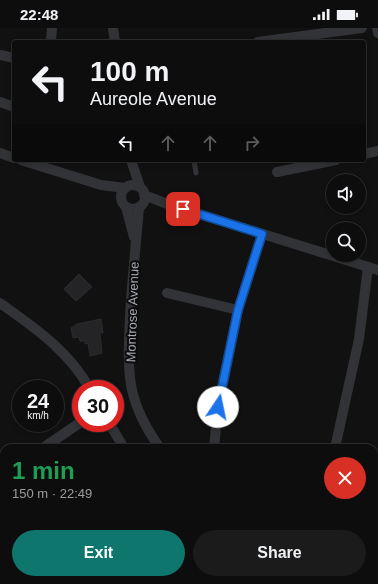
<!DOCTYPE html>
<html lang="en">
<head>
<meta charset="utf-8">
<style>
  :root { --surface:#0d0d0e; --page:#1b1b1c; --text:#f1f3f6; --muted:#9a9c9e; --line:#2d2d2e; --accent:#0f766e }
  body { margin:0; font-family:Helvetica,sans-serif; background:var(--page); color:var(--text); height:100vh; display:flex; flex-direction:column; font-size:15px; white-space:nowrap }
  * { box-sizing:border-box; margin:0 }
  p { font-size:13px; color:var(--muted) }
  .icon { flex:none; width:22px; height:22px; fill:none; stroke:currentColor; stroke-width:2; stroke-linecap:round; stroke-linejoin:round }
  .map { position:relative; flex:1; overflow:hidden }
  .details { position:absolute; left:0px; top:416px; width:378px; height:140px; display:flex; flex-direction:column; background:var(--surface); border-radius:12px 12px 0 0; box-shadow:0 2px 6px #0003,0 0 0 1px var(--line) }
  .details>* { flex:none }
  .guide { position:absolute; left:12px; top:12px; width:354px; height:122px; border-radius:4px; box-shadow:0 2px 6px #0003,0 0 0 1px var(--line); background:#0d0d0e; color:var(--text); overflow:hidden }
  .fabs { position:absolute; left:326px; top:146px; display:grid; gap:8px }
  .fabs a { display:grid; place-items:center; width:40px; height:40px; border-radius:50%; background:var(--surface); box-shadow:0 2px 6px #0003,0 0 0 1px var(--line); font-size:20px }
  .speed { position:absolute; left:12px; top:352px; display:flex; gap:8px; font-size:20px; font-weight:700; text-align:center }
  .speed>* { display:grid; place-content:center; width:52px; height:52px; border-radius:50%; background:var(--surface); box-shadow:0 2px 6px #0003,0 0 0 1px var(--line); line-height:1 }
  .speed small { font-size:10px; font-weight:400 }
  .speed .limit { border:6px solid #d22; background:#fff; color:#111 }
  .pin { position:absolute; display:grid; place-items:center; width:34px; height:34px; color:#fff; margin:-17px; border-radius:8px; box-shadow:0 2px 6px #0006 }
  .me { position:absolute; width:44px; margin:-22px; rotate:11deg; stroke-linejoin:round; filter:drop-shadow(0 0 3px #0008) }
  .turn { display:flex; align-items:center; gap:14px; height:84px; padding:0 12px; font-size:18px }
  .turn .icon { width:52px; height:52px; stroke-width:2.5 }
  .turn b { display:block; font-size:28px; line-height:34px }
  .lanes { display:flex; align-items:center; height:38px; padding:0 12px; background:#0003; justify-content:center; gap:20px; direction:ltr }
  .lanes .off { opacity:.35 }
  .round { display:grid; place-items:center; flex:none; width:42px; height:42px; border-radius:21px; background:var(--page) }
  .overview { display:flex; align-items:center; justify-content:space-between; height:68px; padding:0 12px }
  h1 { font-size:24px; font-weight:700; line-height:30px; color:#1e9e55 }
  .button { display:flex; gap:8px; margin-top:auto; padding:8px 12px }
  .button a { flex:1; height:46px; border-radius:24px; background:var(--accent); color:#fff; font-size:16px; font-weight:700; line-height:46px; text-align:center }
  .button a+a { background:var(--page); color:var(--text) }
  .status { display:flex; justify-content:space-between; align-items:center; height:28px; padding:0 20px; background:var(--surface); direction:ltr }
  .status svg { height:11px; fill:currentColor }
  .map>svg:first-child { display:block }
  .building { fill:#242426; stroke:#2b2b2e }
  .lines { fill:none; stroke-linecap:round; stroke-linejoin:round }
  .service { stroke:#323336; stroke-width:5 }
  .minor { stroke:#323336; stroke-width:10 }
  .route-casing { stroke:#114b97; stroke-width:10 }
  .route { stroke:#1a73e8; stroke-width:7 }
  .labels { text-anchor:middle; stroke-width:4; stroke-linejoin:round; paint-order:stroke }
  .street-label { font-size:13px; fill:#a4a8b1; stroke:#0c0c0d }
</style>
</head>
<body>
<div class="status"><b>22:48</b><svg viewBox="0 0 49 12"><path d="M0 12V9h3v3zM5 12V6h3v6zM10 12V3h3v9zM15 12V0h3v12zM26 1h20v11H26zM47 4h2v5h-2z"/></svg></div>
<div class="map">
<svg width="378" height="556" viewBox="0 0 378 556">
  <rect width="100%" height="100%" fill="#111112"/>
  <g class="building">
    <polygon points="79,246 92,259 76,273 64,261"/>
    <polygon points="101,291 103,305 100,305 102,325 90,328 88,315 85,316 85,313 80,313 79,309 73,310 71,300 77,296"/>
  </g>
  <g class="lines">
    <polyline class="service" points="194,132 196,145"/>
    <g class="minor">
      <polyline points="113,0 115,14"/>
      <polyline points="377,0 378,5"/>
      <polyline points="51,14 52,0"/>
      <polyline points="258,14 362,0"/>
      <polyline points="0,27 14,30"/>
      <polyline points="0,74 14,79"/>
      <polyline points="0,125 14,130"/>
      <polyline points="364,126 378,123"/>
      <polyline points="21,132 101,157 125,160"/>
      <polyline points="131,132 140,159"/>
      <polyline points="277,144 336,132"/>
      <circle cx="133" cy="169" r="12"/>
      <polyline points="144,167 170,177 378,242"/>
      <polyline points="126,179 134,209"/>
      <path d="M139,179C136,216 132,252 130,289C129,313 127,338 132,362C137,384 147,402 160,420"/>
      <polyline points="167,265 238,282"/>
      <path d="M0,275C35,300 68,322 90,361"/>
      <polyline points="109,395 124,420"/>
      <polyline points="43,420 81,394"/>
      <polyline points="214,420 218,379 238,282 262,206"/>
      <polyline points="335,420 359,311 368,239"/>
      <polyline points="0,485 4,472"/>
      <polyline points="249,552 252,556"/>
      <polyline points="98,556 100,552"/>
    </g>
  </g>
  <g class="lines">
    <defs>
      <polyline id="route" points="183,181 262,206 238,282 218,379"/>
    </defs>
    <use href="#route" class="route-casing"/>
    <use href="#route" class="route"/>
  </g>
  <g class="labels">
    <g class="street-label">
      <text transform="translate(132 284) rotate(-88)" y="5">Montrose Avenue</text>
    </g>
  </g>
</svg>
<div class="fabs">
<a><svg class="icon" aria-label="sound" viewBox="0 0 24 24"><path d="M4 9h4l5-4v14l-5-4H4zM17 9q2 3 0 6"/></svg></a>
<a><svg class="icon" aria-label="search" viewBox="0 0 24 24"><circle cx="10" cy="10" r="6"/><path d="M15 15l6 6"/></svg></a>
</div>
<div class="speed"><div>24<small>km/h</small></div><div class="limit">30</div></div>
<div class="pin" style="left:183px;top:181px;background:#d93025"><svg class="icon" aria-label="arrive" viewBox="0 0 24 24"><path d="M6 21V4h12l-3 4 3 4H6"/></svg></div>
<svg class="me" style="left:218px;top:379px" viewBox="-20 -20 40 40"><circle r="19" fill="#fff"/><path d="M0-13L10 11 0 6-10 11z" fill="#1a73e8"/></svg>
<div class="guide">
<div class="turn"><svg class="icon" aria-label="left" viewBox="0 0 24 24"><path d="M17 20v-9H6M10 6l-5 5 5 5"/></svg><div><b>100 m</b>Aureole Avenue</div></div>
<div class="lanes"><svg class="icon" aria-label="left" viewBox="0 0 24 24"><path d="M17 20v-9H6M10 6l-5 5 5 5"/></svg><svg class="icon off" aria-label="ahead" viewBox="0 0 24 24"><path d="M12 20V5M6 11l6-6 6 6"/></svg><svg class="icon off" aria-label="ahead" viewBox="0 0 24 24"><path d="M12 20V5M6 11l6-6 6 6"/></svg><svg class="icon off" aria-label="right" viewBox="0 0 24 24"><path d="M7 20v-9h11M14 6l5 5-5 5"/></svg></div>
</div>
<section class="details">
<div class="overview"><div><h1>1 min</h1><p>150 m · 22:49</p></div><a class="round" style="background:#d93025;color:#fff"><svg class="icon" aria-label="close" viewBox="0 0 24 24"><path d="M6 6l12 12M18 6L6 18"/></svg></a></div>
<div class="button"><a>Exit</a><a>Share</a></div>
</section>
</div>
</body>
</html>
